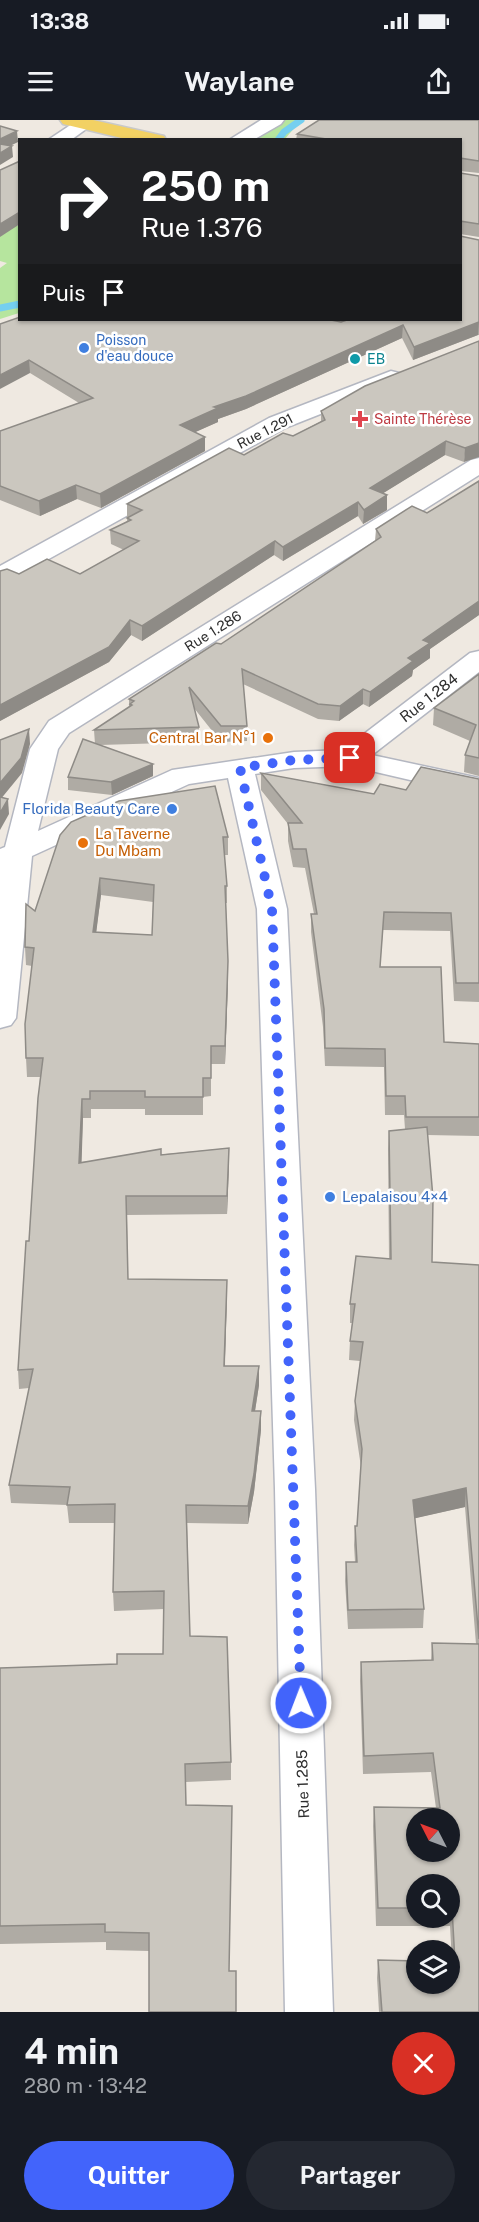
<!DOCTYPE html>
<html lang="fr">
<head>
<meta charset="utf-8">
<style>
  :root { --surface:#171b24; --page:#242831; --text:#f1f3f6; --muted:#9ea1a6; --accent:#4264fb }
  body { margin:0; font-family:"Public Sans",sans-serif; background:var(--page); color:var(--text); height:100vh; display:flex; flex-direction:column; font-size:22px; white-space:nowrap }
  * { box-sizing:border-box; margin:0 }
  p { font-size:20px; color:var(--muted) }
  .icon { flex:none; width:33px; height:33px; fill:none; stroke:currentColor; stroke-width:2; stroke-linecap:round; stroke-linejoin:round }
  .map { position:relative; height:1892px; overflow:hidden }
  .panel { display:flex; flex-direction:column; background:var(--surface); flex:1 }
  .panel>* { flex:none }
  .banner { position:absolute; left:18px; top:18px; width:444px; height:183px; border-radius:0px; box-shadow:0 2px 4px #0004; background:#202124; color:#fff; overflow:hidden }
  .needle { width:39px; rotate:312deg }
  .buttons { position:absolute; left:406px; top:1688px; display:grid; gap:12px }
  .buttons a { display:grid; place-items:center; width:54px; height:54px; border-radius:50%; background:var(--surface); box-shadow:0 2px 4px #0004; font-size:30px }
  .pin { position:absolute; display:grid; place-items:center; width:51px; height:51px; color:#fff; margin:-26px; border-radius:12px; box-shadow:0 3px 9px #0006 }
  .me { position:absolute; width:66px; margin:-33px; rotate:359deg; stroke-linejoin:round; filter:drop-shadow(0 0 4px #0008) }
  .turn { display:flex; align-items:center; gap:21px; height:126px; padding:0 24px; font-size:27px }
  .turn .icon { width:78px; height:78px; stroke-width:2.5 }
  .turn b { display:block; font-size:42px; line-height:51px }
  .then { display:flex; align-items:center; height:57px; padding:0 24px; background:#0003; gap:12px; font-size:22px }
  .round { display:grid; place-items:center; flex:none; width:63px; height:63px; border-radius:32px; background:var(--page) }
  .head { display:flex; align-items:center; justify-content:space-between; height:102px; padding:0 24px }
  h1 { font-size:36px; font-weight:700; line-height:45px }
  .button { display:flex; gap:12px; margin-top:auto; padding:12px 24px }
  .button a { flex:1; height:69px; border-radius:36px; background:var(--accent); color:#fff; font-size:24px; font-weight:700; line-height:69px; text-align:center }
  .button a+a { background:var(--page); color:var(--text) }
  .status { display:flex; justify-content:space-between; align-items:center; height:42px; padding:0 30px; background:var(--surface); direction:ltr }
  .status svg { height:16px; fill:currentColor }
  header { display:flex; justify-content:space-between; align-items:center; height:78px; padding:0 24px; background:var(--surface); font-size:27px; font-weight:700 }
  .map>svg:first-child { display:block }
  .green { fill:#b6e59e }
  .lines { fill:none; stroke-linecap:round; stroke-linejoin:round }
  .stream { stroke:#75cff0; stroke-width:7 }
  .minor-casing { stroke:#b4b7c1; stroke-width:3 }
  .major-casing { stroke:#c9c9c9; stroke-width:3 }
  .minor { fill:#fff; fill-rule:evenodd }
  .major { fill:#f2d163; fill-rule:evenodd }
  .wall { fill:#afaba4; fill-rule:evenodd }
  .shaded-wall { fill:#8e8b86 }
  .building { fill:#cbc7bf; stroke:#8e8b86; stroke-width:1.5; fill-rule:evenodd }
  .route { stroke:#4264fb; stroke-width:10; stroke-dasharray:0 18 }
  .shop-dot { fill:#3f7fe0; stroke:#fff; stroke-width:2 }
  .culture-dot { fill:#0f9aa8; stroke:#fff; stroke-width:2 }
  .health-dot { fill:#e0444e; stroke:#fff; stroke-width:2 }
  .food-dot { fill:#e8710a; stroke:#fff; stroke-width:2 }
  .labels { text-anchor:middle; stroke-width:5; stroke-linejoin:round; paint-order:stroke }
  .far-shop-label { font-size:14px; fill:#366cbe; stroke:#fff; text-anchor:start }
  .far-culture-label { font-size:14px; fill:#0d838f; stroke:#fff; text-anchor:start }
  .far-health-label { font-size:14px; fill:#be3a42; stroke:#fff; text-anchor:start }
  .far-street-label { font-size:14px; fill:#2e2e2e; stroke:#fff }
  .street-label { font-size:15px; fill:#2e2e2e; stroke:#fff }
  .food-label { font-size:15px; fill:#c56008; stroke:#fff; text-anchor:end }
  .shop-label { font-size:15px; fill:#366cbe; stroke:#fff; text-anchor:end }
</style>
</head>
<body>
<div class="status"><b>13:38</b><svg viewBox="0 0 49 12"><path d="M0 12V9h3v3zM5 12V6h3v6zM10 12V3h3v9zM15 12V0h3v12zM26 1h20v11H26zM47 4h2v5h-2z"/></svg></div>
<header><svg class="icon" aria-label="menu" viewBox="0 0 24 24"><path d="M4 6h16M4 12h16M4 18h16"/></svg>Waylane<svg class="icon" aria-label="share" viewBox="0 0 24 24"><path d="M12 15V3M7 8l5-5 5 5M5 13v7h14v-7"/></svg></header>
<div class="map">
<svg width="479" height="1892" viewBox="0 0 479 1892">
  <rect width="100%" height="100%" fill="#efe9e1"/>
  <g class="green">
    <polygon points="280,0 301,0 285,19 249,19"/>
    <polygon points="0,103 20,106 19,193 0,199 0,148 7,143 0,141"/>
  </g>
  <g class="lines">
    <g class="stream">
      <polyline points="278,20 284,12 301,0"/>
      <polyline points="0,188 20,184"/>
    </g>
    <defs>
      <g id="minor">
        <polygon points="78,0 90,0 93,4 71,20 48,20"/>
        <polygon points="261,0 284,0 281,4 253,20 229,20"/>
        <polygon points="391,251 399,253 402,258 399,263 285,308 9,461 0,464 0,446 269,298"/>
        <polygon points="479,338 479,355 69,613 58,629 38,711 172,650 294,632 343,630 470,533 479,531 479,552 372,635 479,658 479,676 350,646 294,648 255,654 287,789 315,1369 333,1892 285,1892 275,1369 257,789 228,658 189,664 32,736 16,898 11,905 0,908 0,729 5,727 30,629 49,601 471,340"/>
      </g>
      <polygon id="major" points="60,0 93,0 164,16 166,20 130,20 63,4"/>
    </defs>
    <use href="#minor" class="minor-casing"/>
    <use href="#major" class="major-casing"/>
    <use href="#minor" class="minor"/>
    <use href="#major" class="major"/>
  </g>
  <g class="wall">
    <polygon points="479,0 479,53 460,51 460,20 296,20 297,14"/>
    <polygon points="460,53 479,56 479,117 460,114"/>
    <polygon points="479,120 479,215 478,215 413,240 402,218 246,289 218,299 218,302 195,312 205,331 101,388 77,379 40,396 0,380 0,311 79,283 30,253 0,204 341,202 460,200"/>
    <polygon points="479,221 464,342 445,335 383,373 387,390 363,404 358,396 283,441 274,435 142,521 131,515 109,542 0,601 0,451 19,454 80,454 124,430 111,424 110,410 127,401 127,384 244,335 293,316 321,301 321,291"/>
    <polygon points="479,361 479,495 430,529 430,538 413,550 412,556 369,587 363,584 339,601 318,599 243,564 247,606 247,621 221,622 194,588 199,607 199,622 100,625 153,644 153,656 112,675 68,670 68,657 95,624 94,610 129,587 129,579 221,524 375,421 376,409 427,393"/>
    <polygon points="479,554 479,656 464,652 465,635 470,621 433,605 434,588"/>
    <path d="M261,653L374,674L479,659V882L454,881L450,811L383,810L380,847L444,922L479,924V1016L427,1015L432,1142L479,1145V1892H379L377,1858L378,1840L452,1842L450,1806H376L373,1706L374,1687L436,1688L431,1652L363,1654L360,1561L361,1542L431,1540L432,1523L476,1524L465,1387L415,1398L424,1489L423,1508L348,1509L345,1461L346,1442H355L354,1425L355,1406H357L361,1347L354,1300L355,1281L360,1241L349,1240L350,1221L352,1203H350V1184L389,1139L388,1029L389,1011L405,1009L404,995H385L384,947L325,946L323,907L311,812V794H314L305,748L293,747L288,721V704L261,670ZM417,1764H450V1797H417Z"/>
    <path d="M60,715L228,717V735H224L227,766V783H226L228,860L225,944H211V976L203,977V995H145V989H91V998H83L81,1042L229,1028L227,1094L127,1095L128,1159L227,1160L225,1246H259V1265L255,1291L261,1310L254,1372L248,1404L187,1403L190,1516L231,1642V1660L186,1662V1685L229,1851L236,1892L149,1831L106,1830V1822L0,1824V1548L117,1544L163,1534L164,1489L114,1491L113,1472L115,1403H69L67,1385L11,1383L9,1365L29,1268L19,1269L18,1250L29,1121L40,957H27L26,938L32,846L26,845L25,827L35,791ZM101,775L153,782L152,815L96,812Z"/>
  </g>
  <g class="shaded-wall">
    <polygon points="17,11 18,22 0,31 0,19"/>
    <polygon points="12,26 13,37 0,45 0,33"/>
    <polygon points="20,92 20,104 0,117 0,104"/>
    <polygon points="479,202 478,215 413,240 414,227"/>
    <polygon points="403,205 402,218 246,289 218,299 218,302 180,319 180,305 214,287"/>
    <polygon points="29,240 30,253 0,269 0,255"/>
    <polygon points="205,317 205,331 101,388 100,374"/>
    <polygon points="446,321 445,335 369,382 370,368"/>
    <polygon points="479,323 479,337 464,342 465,328"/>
    <polygon points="76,365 77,379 40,396 39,381"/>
    <polygon points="387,375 387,390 363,404 364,390"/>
    <polygon points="358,382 358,396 283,441 283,427"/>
    <polygon points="275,421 274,435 142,521 142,506"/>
    <polygon points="479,481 479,495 430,529 430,538 413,550 412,556 369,587 370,572 408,538 423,520"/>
    <polygon points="130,500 131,515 109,542 0,601 0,585"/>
    <polygon points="363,569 363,584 339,601 340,586"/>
    <polygon points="29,609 30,624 22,653 0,680 0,663"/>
    <polygon points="153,644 153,656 112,675 111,662"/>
    <polygon points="8,679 9,694 0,710 0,693"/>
    <polygon points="100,758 101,775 94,830 93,812"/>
    <polygon points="228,841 228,860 225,944 225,926"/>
    <polygon points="82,979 83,998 81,1061 79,1043"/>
    <polygon points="229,1028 229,1046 227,1094 227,1076"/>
    <polygon points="227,1160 227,1178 224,1265 224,1246"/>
    <polygon points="259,1246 259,1265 252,1310 252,1291"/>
    <polygon points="261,1291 261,1310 254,1372 248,1404 248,1386"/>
    <polygon points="466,1368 465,1387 412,1399 413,1380"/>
  </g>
  <g class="building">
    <polygon points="319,0 479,0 479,41 460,38 460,20 332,20 297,14"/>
    <polygon points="0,6 17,11 0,19"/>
    <polygon points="0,24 12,26 0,33"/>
    <polygon points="20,41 20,92 0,104 0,50"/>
    <polygon points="460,53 479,56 479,104 460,101"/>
    <polygon points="460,116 479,120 479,202 414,227 403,205 246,276 214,287 218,288 180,305 205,317 100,374 76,365 39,381 0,366 0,311 93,278 29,240 0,255 0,204 20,197 20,200 331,200 341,202 347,200 460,200"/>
    <polygon points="479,221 479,323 465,328 446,321 370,368 387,375 364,390 358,382 283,427 275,421 142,506 130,500 109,527 0,585 0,451 7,449 19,454 47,439 80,454 139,421 110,410 131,400 127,398 142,390 127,384 229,328 244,335 283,313 293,316 325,300 321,291 365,266"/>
    <polygon points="479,361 479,481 423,520 430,523 408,538 413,541 370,572 363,569 340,586 318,584 242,549 247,606 221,606 189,567 199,607 94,610 132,585 130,584 134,581 129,579 216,523 221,524 381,417 376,409 412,386 427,393"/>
    <polygon points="479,554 479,638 465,635 476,605 434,588"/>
    <polygon points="29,609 21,638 0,663 0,620"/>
    <polygon points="83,619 153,644 111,662 68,657"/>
    <polygon points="421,647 479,659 479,863 456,863 451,793 384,792 380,847 441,847 444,922 479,924 479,997 406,997 405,976 386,976 385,929 325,928 324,889 311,794 317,794 306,729 293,729 288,703 302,703 261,653 374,674 380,664 406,670"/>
    <path d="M215,666L228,717H223L227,766H225L228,841L225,926H211V958H203V977H145V971H90V979H82L79,1043L161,1029V1035L229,1028L227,1076H126L128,1159L227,1160L224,1246H259L252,1291H261L254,1354L248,1386L186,1385L190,1516L227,1517L231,1642L185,1644L186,1685L232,1686L229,1851H236V1892H149V1813L105,1812V1804L0,1806V1548L117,1544V1534H163L164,1471L113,1472L115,1384L67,1385L70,1367L9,1365L33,1249L18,1250L26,1121H29L38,978L43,938H26L25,904L34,828L25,827L26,784L35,791L60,715L71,702L119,681ZM100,758L154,765L152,815L93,812Z"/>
    <polygon points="0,677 8,679 0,693"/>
    <polygon points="427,1007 433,1078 432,1142 479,1145 479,1519 466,1368 413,1380 424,1489 348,1490 346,1442 357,1442 355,1406 357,1406 362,1329 355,1281 363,1222 350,1221 355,1184 350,1184 356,1136 391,1139 389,1011"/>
    <path d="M432,1523L479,1524V1892H382L378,1840L417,1841V1863H450V1842H455L452,1788H450V1764H417V1788H378L374,1687L440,1688L433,1633L364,1636L361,1542L433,1540ZM417,1698H450V1731H417Z"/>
  </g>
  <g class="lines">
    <polyline class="route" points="301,1583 272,789 240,648 294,640 350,638"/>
  </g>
  <g class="shop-dot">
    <circle cx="84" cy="228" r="6"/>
    <circle cx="172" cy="689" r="6"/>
    <circle cx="330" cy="1077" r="6"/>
  </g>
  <circle class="culture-dot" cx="355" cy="239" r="6"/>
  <path class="health-dot" d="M357 290h6v6h6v6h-6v6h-6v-6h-6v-6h6z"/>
  <g class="food-dot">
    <circle cx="268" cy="618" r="6"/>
    <circle cx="83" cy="723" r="6"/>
  </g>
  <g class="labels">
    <g class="far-shop-label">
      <text x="96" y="225">Poisson<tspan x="96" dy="16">d'eau douce</tspan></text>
    </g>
    <g class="far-culture-label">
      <text x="367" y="244">EB</text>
    </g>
    <g class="far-health-label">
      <text x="374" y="304">Sainte Thérèse</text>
    </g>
    <g class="far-street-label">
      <text transform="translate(265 311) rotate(-27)" y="5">Rue 1.291</text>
      <text transform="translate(213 511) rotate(-32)" y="5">Rue 1.286</text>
    </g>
    <g class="street-label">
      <text transform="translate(429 578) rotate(-38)" y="5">Rue 1.284</text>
      <text transform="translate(303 1664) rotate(-92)" y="5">Rue 1.285</text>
    </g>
    <g class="food-label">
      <text x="256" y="623">Central Bar N°1</text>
      <text x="95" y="719" text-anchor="start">La Taverne<tspan x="95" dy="17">Du Mbam</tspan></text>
    </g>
    <g class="shop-label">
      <text x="160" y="694">Florida Beauty Care</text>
      <text x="342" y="1082" text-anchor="start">Lepalaisou 4×4</text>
    </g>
  </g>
</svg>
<div class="buttons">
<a><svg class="needle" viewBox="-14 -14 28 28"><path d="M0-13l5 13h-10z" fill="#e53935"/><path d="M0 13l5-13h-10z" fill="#9ea1a6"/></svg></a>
<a><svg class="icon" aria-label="search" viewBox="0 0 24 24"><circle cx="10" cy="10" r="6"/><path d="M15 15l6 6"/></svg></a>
<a><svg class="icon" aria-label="layers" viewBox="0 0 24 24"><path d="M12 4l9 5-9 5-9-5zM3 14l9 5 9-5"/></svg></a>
</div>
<div class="pin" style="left:350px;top:638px;background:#d93025"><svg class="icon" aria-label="arrive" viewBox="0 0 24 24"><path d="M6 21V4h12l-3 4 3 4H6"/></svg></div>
<svg class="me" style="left:301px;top:1583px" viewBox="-20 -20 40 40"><circle r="17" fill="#4264fb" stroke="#fff" stroke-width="3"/><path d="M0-11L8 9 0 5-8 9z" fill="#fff"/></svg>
<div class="banner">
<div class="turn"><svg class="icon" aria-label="right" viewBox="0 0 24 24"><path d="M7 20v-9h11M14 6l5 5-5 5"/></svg><div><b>250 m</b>Rue 1.376</div></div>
<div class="then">Puis<svg class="icon" aria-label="arrive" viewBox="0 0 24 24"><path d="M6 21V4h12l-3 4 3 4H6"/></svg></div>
</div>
</div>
<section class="panel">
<div class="head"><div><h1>4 min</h1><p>280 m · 13:42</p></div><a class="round" style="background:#d93025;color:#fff"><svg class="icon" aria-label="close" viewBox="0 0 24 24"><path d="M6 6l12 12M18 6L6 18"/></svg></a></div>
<div class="button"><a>Quitter</a><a>Partager</a></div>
</section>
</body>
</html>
